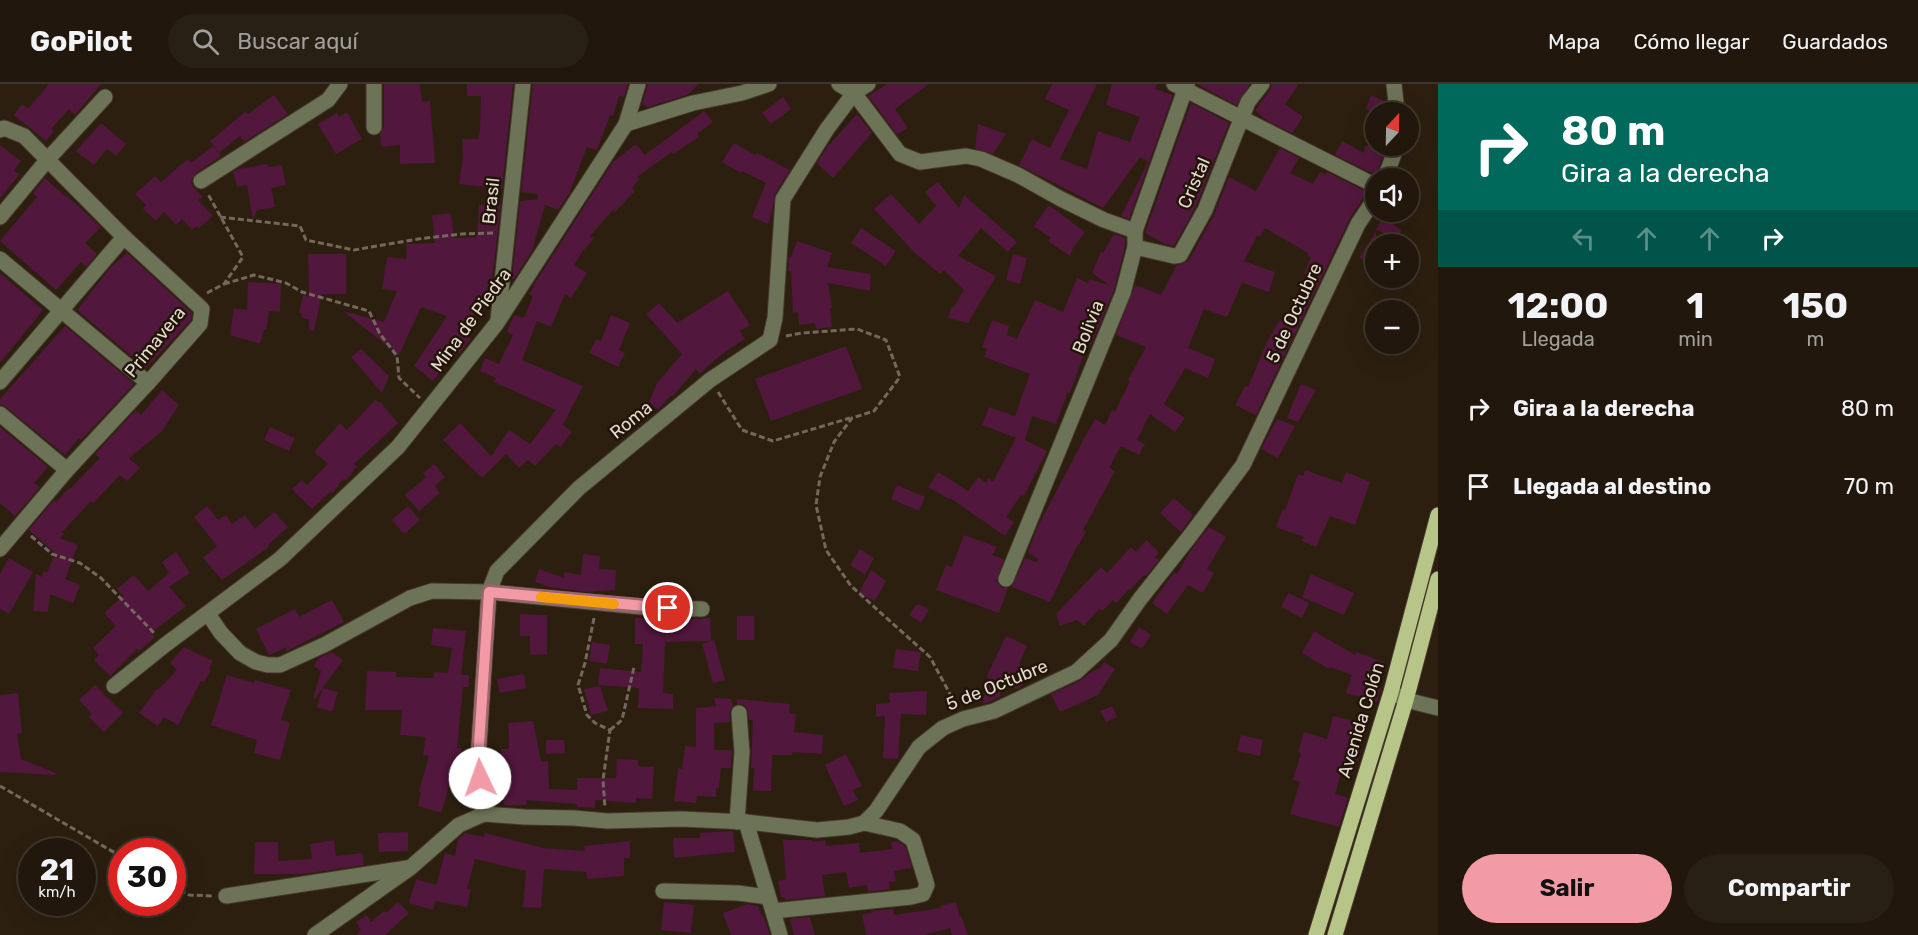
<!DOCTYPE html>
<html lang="es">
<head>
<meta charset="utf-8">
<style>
  :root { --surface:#21170c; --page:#292015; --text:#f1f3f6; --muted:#a29f9d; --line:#3e362d; --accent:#f39aa7 }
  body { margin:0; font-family:Rubik,sans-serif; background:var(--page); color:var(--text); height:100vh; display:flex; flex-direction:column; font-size:22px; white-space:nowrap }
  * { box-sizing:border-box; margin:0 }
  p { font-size:20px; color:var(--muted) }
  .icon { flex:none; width:33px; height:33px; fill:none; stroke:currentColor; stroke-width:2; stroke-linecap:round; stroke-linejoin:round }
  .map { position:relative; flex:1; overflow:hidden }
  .drawer { display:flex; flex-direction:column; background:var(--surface); width:480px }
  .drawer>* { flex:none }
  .top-card { background:#00695c; color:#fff; overflow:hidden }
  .needle { width:39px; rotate:22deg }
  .tools { position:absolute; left:1365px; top:18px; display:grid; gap:12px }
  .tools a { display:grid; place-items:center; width:54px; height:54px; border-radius:50%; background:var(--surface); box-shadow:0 6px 24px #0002,0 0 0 2px var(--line); font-size:30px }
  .speed { position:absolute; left:18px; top:754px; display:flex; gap:12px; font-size:30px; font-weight:700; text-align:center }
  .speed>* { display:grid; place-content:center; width:78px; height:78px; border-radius:50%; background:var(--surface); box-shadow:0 6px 24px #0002,0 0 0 2px var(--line); line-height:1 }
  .speed small { font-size:15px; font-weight:400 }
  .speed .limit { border:9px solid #d22; background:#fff; color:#111 }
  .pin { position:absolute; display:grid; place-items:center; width:51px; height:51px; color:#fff; margin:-26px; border:3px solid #fff; border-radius:50%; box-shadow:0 2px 6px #0007 }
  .me { position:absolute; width:66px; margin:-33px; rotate:357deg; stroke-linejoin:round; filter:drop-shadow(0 0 4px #0008) }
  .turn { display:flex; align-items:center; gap:21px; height:126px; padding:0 24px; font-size:27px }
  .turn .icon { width:78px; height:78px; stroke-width:2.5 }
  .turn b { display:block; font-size:42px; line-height:51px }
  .lanes { display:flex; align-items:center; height:57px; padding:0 24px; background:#0003; justify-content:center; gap:30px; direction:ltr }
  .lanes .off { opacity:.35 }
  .eta { display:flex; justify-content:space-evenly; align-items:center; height:102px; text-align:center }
  .eta b { font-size:36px; font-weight:700; line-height:42px }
  .action { display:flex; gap:12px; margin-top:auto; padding:12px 24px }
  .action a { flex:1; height:69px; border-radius:36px; background:var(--accent); color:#111; font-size:24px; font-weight:700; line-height:69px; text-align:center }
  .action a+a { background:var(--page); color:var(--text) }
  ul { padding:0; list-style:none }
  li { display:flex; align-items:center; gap:18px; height:78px; padding:0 24px }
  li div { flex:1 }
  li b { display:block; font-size:22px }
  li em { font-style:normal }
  header { display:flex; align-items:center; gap:36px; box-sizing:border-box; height:84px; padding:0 30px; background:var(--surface); border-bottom:2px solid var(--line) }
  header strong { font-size:28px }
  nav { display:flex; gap:33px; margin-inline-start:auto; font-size:21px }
  .search { width:420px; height:54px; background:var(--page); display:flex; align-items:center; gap:15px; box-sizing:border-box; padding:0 21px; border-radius:33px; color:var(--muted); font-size:22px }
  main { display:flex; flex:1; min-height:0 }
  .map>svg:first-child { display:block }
  .building { fill:#52173c }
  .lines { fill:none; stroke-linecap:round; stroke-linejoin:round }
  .minor-casing { stroke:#46392b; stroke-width:17 }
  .major-casing { stroke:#46392b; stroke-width:17 }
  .path { stroke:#73685b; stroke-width:3; stroke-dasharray:6 3; stroke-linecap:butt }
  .minor { stroke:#6c7356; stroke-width:15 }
  .major { stroke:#b7c688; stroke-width:15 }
  .route-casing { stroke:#9e646d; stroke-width:15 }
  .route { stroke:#f39aa7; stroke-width:10 }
  .slow { stroke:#f59e0b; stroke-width:10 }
  .labels { text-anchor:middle; stroke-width:5; stroke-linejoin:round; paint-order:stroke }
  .street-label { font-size:18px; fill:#e4dbd2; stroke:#221507 }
</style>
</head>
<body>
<header>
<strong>GoPilot</strong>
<div class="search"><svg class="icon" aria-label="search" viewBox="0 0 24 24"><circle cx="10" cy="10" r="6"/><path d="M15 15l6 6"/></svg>Buscar aquí</div>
<nav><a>Mapa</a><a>Cómo llegar</a><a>Guardados</a></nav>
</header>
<main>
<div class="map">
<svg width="1438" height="851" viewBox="0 0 1438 851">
  <rect width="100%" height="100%" fill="#2c1f10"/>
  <g class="building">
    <polygon points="49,0 101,0 75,31 69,25 51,45 54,47 46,57 14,31 22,20 28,25"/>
    <polygon points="384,0 420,0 422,18 430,17 435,79 400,80 400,61 381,63 380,50 384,43"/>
    <polygon points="467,0 513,0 502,105 459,100 463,72 462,55 478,55 480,46 481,12 467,12"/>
    <polygon points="533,0 628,0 624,13 619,12 613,32 610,31 597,66 587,63 569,110 558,126 545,121 532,167 514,195 512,195 520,117 538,115 538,110 521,108"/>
    <polygon points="648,0 699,0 687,11 648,23 642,20"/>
    <polygon points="887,0 929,0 895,25 908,44 897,50 868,12"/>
    <polygon points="1052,0 1097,0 1060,75 1087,85 1098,47 1130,58 1140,33 1106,21 1112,0 1157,0 1155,5 1173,11 1129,135 1121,132 1148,78 1140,73 1103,124 1019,81 1032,55 1050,64 1069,26 1045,15"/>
    <polygon points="1197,0 1250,0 1236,21"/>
    <polygon points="1272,0 1299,0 1285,20 1303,33 1292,49 1268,37 1255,27 1270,6"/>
    <polygon points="274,11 288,30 244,58 240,52 219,69 210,57 245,28 248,30"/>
    <polygon points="1371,11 1386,18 1384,28 1374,28 1366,25"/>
    <polygon points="783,13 791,25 771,40 762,29"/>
    <polygon points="1191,19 1229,39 1196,122 1174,162 1165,160 1145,149"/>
    <polygon points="704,27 713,38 697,50 699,53 673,70 672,68 637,93 640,95 632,104 635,107 615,128 613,126 590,152 594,154 579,172 580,172 574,181 587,189 571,214 565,210 551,243 537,237 522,276 583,302 563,341 572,348 560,363 556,360 535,382 528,376 519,384 506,370 482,394 443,356 460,339 491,372 509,346 530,360 556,326 494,298 496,294 480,287 485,274 499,280 513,251 507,248 514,231 524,234 533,212 529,210 534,203 533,202 613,78 636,60 645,71"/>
    <polygon points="347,28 362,55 336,70 318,40 337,29 339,33"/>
    <polygon points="857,30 872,49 833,94 817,79 828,62"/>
    <polygon points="101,39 126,60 116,72 107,65 94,81 76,67"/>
    <polygon points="978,40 1006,50 993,70 975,64"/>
    <polygon points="1342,57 1364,69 1365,62 1387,62 1376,91 1335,71"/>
    <polygon points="734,59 755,71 757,69 790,86 775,110 772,128 768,140 752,133 766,99 742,87 741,89 722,78"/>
    <polygon points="0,61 21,77 14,86 19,91 0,114"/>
    <polygon points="213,62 221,72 196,89 191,97 193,103 203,113 198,116 213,132 199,144 197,142 192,146 182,135 176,141 164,128 156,137 143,125 146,121 135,110 155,92 161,98 188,75 191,79"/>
    <polygon points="1280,64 1299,74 1290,89 1313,100 1320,88 1325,91 1327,88 1367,108 1349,136 1256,331 1235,321 1245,302 1248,303 1267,258 1280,236 1282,237 1292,221 1306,191 1304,190 1311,173 1307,171 1308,169 1265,144 1260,153 1257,152 1244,177 1275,188 1269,208 1242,199 1227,233 1204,225 1188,264 1215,275 1208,294 1185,284 1164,320 1185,334 1175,348 1150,330 1137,356 1145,360 1139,371 1121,362 1109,384 1115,387 1083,446 1086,447 1079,461 1078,460 1050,518 1012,503 1025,474 1036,478 1038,475 1028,468 1037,444 1087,349 1095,335 1105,341 1112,326 1115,328 1130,297 1128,296 1146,263 1116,251 1135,201 1161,211 1177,181 1185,179 1189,176 1214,131 1229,93 1256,107"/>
    <polygon points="267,80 268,83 282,81 286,101 271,104 275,123 257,126 253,136 247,101 237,103 233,88 238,85"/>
    <polygon points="45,94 66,113 67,112 101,143 85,159 97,170 86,183 81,178 56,206 0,157 37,113 33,109"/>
    <polygon points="938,98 959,124 964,111 1017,158 1008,168 981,144 958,172 996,192 968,239 948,234 952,222 954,223 964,206 944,186 940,190 916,170 874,125 891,110 919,140 936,122 925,108"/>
    <polygon points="501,119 489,221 480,219 462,249 471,254 460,269 455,269 433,297 414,282 447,232 421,223 399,271 343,227 384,238 397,207 382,205 387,173 407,175 406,160 435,159 432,131 451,129 454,154 477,153 479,121"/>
    <polygon points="1049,121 1085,148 1073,164 1070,172 1048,157 1051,154 1034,142"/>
    <polygon points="1383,134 1402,146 1395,157 1376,145"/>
    <polygon points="861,144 896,167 886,182 851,159"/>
    <polygon points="1376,147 1376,181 1359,174"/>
    <polygon points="1114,150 1125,154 1125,162 1114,206 1091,261 1088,259 1070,309 1068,308 1056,340 1032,332 1025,356 1047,367 1024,412 1021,411 1006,433 1014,438 1005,452 950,414 949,415 928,403 938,388 968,407 978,393 986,399 989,394 993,398 1016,354 982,341 989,323 1015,332 1030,290 984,273 987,265 982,263 992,236 1009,242 1007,251 1017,255 1035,216 1063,228 1077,194 1088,199 1089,195 1109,201 1092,189 1101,168 1103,169"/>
    <polygon points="797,157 832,169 827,183 871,190 870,207 828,199 832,224 830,225 832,243 816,245 815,239 799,241 798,228 793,229 791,187 788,187 789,173 791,173"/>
    <polygon points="127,169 192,229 191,236 146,284 77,226 111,183"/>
    <polygon points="308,170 346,170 346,210 322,210 314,247 309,246 309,236 301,233 302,229 299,229 303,211 309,212"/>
    <polygon points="1013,170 1027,174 1020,200 1006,196"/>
    <polygon points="0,189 43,226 0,279"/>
    <polygon points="248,198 281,200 280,228 269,227 266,246 264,246 260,260 230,251 234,224 247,226"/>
    <polygon points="728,207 750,241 740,247 745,255 722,270 700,289 696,285 673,312 671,311 658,326 649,318 657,299 682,270 646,230 659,219 677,239"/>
    <polygon points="611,231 630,239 619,266 625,269 618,283 589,269 596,255 601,257"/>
    <polygon points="65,242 133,299 133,301 81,356 79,354 65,371 6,323 0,320 0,315"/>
    <polygon points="846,262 862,305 771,337 755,295"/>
    <polygon points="361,265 389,292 382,309 351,273"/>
    <polygon points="1301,300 1316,306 1298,338 1287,334"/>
    <polygon points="162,306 179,321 162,347 129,374 140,384 127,397 120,391 93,419 91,417 62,448 64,450 60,454 78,461 65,495 80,501 73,519 50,510 48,528 33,527 36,490 42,493 44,487 47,489 55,469 29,446 54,416 56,418 69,404 70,405 100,374 95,370 136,326 141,331"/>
    <polygon points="375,316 381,319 398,339 354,380 357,382 346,397 343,395 333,409 330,408 312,425 292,405 302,396 307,401 328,380 314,368 340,339 347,346"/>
    <polygon points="1277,335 1295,342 1278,374 1261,365"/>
    <polygon points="0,343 48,383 34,399 40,403 15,432 0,419"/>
    <polygon points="270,343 295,354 289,367 264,356"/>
    <polygon points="434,380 445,393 435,402 440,409 419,427 405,411 426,393 423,389"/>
    <polygon points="1305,386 1342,399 1346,388 1370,398 1355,441 1330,432 1316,463 1302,457 1304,453 1276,443 1283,425 1285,426 1298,390 1303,392"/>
    <polygon points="897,401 925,413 919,427 891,415"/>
    <polygon points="1174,414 1193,431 1181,448 1160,429"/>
    <polygon points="207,422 218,436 226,431 232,440 245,431 255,445 274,428 288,443 268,461 269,463 222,496 203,474 217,462 194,433"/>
    <polygon points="408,422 420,436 404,450 392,436"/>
    <polygon points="1209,443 1226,453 1207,485 1214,489 1203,509 1188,501 1167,530 1152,519 1174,488 1177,490 1189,469"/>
    <polygon points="964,451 997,463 992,471 1004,475 996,497 1002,504 1008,504 999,529 936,506 946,481 952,483"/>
    <polygon points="1146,456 1159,468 1155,473 1159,476 1146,492 1144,491 1130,506 1129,505 1116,519 1113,516 1102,527 1099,525 1084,542 1077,536 1060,542 1056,530 1101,483 1107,489 1131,463 1136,468"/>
    <polygon points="860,465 874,474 865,491 850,481"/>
    <polygon points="176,468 190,489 169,503 186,522 151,549 155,553 139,567 137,565 110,592 94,576 99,571 93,564 116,542 104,529 123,512 117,505 134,491 148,507 169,489 162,478"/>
    <polygon points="583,470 600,472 599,485 616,486 615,506 587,508 549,503 535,498 539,485 564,494 564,488 581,491"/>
    <polygon points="9,474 33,488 9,530 0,525 0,490"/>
    <polygon points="871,486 886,497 875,517 859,509"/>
    <polygon points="1311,490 1354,509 1344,531 1302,513"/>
    <polygon points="1288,509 1309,519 1302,534 1281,523"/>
    <polygon points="332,516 344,538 285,568 287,563 269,571 256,545 295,525 299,533"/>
    <polygon points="916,521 921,521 929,526 921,539 909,531"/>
    <polygon points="520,530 547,531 547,570 530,571 530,552 520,552"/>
    <rect x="737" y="532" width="17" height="24"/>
    <polygon points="710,533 711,557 665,558 663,609 673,610 673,625 638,624 639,604 598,601 600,584 641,588 643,560 635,560 635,534 702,535"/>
    <polygon points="1139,543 1151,551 1142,565 1130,558"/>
    <polygon points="433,544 466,547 461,591 469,591 469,603 463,603 457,664 462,664 458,697 451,696 441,729 418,722 421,708 419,707 429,672 423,671 426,653 400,651 402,626 365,626 367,587 396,588 396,593 434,594 434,588 448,589 452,564 431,561"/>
    <polygon points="1314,547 1355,571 1356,568 1384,578 1375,602 1381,604 1377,618 1346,609 1352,591 1330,583 1329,585 1302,569"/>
    <polygon points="1006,552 1027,562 1019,580 1030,585 1021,603 1017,605 1002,598 1000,613 983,620 988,589"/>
    <polygon points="714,556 725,596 713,599 702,560"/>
    <polygon points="592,558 610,561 607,580 589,577"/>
    <polygon points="184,563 213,577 209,585 211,586 204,598 201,597 178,641 164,633 158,642 139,629 157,605 158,606 177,586 170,579"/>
    <polygon points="896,565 921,568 918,587 893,584"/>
    <polygon points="332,568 343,576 315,615 313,614 321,587 314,582 319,574"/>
    <polygon points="1104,578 1115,585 1098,611 1060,628 1051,610 1080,597 1090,589 1100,584"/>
    <polygon points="524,590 526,604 500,609 497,595"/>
    <polygon points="227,591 254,599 255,596 291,606 281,636 290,639 280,676 254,669 257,656 211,641"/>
    <polygon points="95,601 123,629 104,648 89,633 92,630 79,616"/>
    <polygon points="600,602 608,627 591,631 584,605"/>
    <polygon points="323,604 338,608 332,628 317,623"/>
    <polygon points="927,607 926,631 901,630 898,675 883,674 885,632 876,633 876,620 890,619 889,609"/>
    <polygon points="18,609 22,649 17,650 21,675 56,689 55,691 0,688 0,611"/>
    <polygon points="714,614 731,615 733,622 729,629 730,638 714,639 714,666 732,666 731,684 721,684 719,705 716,704 716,713 697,712 696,719 674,717 678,684 682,685 685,662 696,663 696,624 716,622"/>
    <polygon points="737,615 790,620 789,629 796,630 794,648 823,651 822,670 792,668 792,671 772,671 771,707 753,707 754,684 751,684 753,636 749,636 747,624 743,620 737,620"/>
    <polygon points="1112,622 1117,633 1106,638 1100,627"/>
    <polygon points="1333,632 1367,640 1355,685 1343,682 1335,710 1348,714 1339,743 1290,730 1300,698 1293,696 1301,669 1298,668 1304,648 1327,655"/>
    <polygon points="533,637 541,678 548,677 549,705 577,706 577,694 616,694 617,675 638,676 638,682 654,683 652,715 636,714 636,719 595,716 595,724 577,723 577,720 526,716 526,721 504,721 505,683 502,683 501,665 509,665 508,639"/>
    <polygon points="1241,651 1263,656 1260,672 1237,667"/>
    <polygon points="546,656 564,656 565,669 546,670"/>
    <polygon points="846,670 862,702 853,706 858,716 844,722 825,681"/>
    <polygon points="733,747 735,768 674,774 673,754 700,754 700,749"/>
    <polygon points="408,748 408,767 379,768 378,749"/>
    <polygon points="465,749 484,753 485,749 543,764 585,767 584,762 630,757 630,774 624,774 624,792 587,795 586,788 544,785 541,824 523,823 526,787 475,775 467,805 471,805 467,823 435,817 433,826 409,819 416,795 436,801 445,769 455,772 458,755"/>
    <polygon points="334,756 336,772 363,769 364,781 303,790 254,790 255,758 278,758 278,777 312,775 310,760"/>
    <polygon points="783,756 812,756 812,758 825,756 826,762 859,759 860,769 892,765 891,758 897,757 905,762 912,784 894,787 896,797 889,798 890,805 868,808 867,801 849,804 846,788 822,791 825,812 785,816 784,813 781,813 778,797 786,795"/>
    <polygon points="398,818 409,829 385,851 356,851 361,846 356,838 367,831 371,838 384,827 386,829"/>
    <polygon points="664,818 694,821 691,849 661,846"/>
    <polygon points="956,818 960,833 961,832 968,851 952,851 950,844 923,851 866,851 862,830 872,829 871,827 893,825 894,831 941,824 940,822"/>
    <polygon points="747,820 758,822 762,832 764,833 770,851 731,851 723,829"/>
    <polygon points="810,833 815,851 794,851 790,835"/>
  </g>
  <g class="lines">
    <defs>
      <g id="minor">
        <polyline points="374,0 374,43"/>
        <polyline points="839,0 854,9 900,70 920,78 966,72 981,75 1018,91 1061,115 1104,136 1135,147"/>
        <polyline points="1174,0 1376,102"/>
        <polyline points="1394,0 1397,28"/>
        <polyline points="626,40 638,0"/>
        <polyline points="0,46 4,44 24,52 124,153 202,225 200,240 148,299 67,386 0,465"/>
        <polyline points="1385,94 1397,62"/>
        <polyline points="201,97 328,16 340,0"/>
        <polyline points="0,133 48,75 105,13"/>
        <polyline points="1135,163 1174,172 1180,171 1205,126 1248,18 1262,0"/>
        <polyline points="0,175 148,299"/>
        <polyline points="498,236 523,0"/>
        <polyline points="0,298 124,153"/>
        <polyline points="0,330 67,386"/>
        <polyline points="1006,495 1123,209 1135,163 1135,147 1187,0"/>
        <polyline points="208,530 221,549 240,569 256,578 268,581 280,581 326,560 410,514 432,507 489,508 651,524 702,525"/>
        <polyline points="114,602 165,561 280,475 398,363 497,239 626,40 693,19 742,9 769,0"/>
        <polyline points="1391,608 1406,616 1438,624"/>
        <polyline points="484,730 478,676 489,508 497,487 579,404 710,296 770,256 775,234 783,115 827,45 854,9 868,0"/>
        <polyline points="737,738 742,668 739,629"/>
        <polyline points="746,738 780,851"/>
        <polyline points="663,807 738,809 768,813"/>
        <polyline points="226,812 407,784"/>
        <polyline points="773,827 911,813 923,810 927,801 913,756 900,747 864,739"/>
        <polyline points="315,851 410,784 459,741 484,730 524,733 574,734 607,737 681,735 746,738 817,746 849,743 864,739 876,727 919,663 943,644 963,635 994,627 1076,588 1111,556 1140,515 1190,452 1243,381 1358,140 1376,113"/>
      </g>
      <g id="major">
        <polyline points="1316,851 1391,608 1438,431"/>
        <polyline points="1335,851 1406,616 1438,495"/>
      </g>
    </defs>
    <use href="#minor" class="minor-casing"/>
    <use href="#major" class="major-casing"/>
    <g class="path">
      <polyline points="220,133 300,142 306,156 354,166 418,155 462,150 493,149"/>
      <polyline points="224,200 254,191 286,199 302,208 369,227 380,250 397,272 399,294 420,314"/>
      <polyline points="207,209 224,200 243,173 208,110"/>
      <polyline points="786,252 802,249 857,245 886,256 900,293 874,327 852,334 834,358 820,393 816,421 826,466 851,502 930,573 956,621"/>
      <polyline points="718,308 742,346 773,357 850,334"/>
      <polyline points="31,452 52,470 80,479 101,494 156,551"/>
      <polyline points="594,534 585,579 578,601 587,631 595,639 610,646 603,696 605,724"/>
      <polyline points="610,646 622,636 634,583"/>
      <polyline points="0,702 122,773"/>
      <polyline points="172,802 189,811 212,812"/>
    </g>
    <use href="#minor" class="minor"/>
    <use href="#major" class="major"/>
  </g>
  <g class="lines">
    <defs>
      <polyline id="route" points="480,694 478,676 489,508 668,524"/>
    </defs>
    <use href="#route" class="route-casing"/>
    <use href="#route" class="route"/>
    <polyline class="slow" points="541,513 614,520"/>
  </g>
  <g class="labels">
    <g class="street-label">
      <text transform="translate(1194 99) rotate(-66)" y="6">Cristal</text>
      <text transform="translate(491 117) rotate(-84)" y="6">Brasil</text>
      <text transform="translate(1294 229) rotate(-65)" y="6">5 de Octubre</text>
      <text transform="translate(471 236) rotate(-54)" y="6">Mina de Piedra</text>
      <text transform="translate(1088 243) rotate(-68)" y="6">Bolivia</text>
      <text transform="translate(155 258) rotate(-51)" y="6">Primavera</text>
      <text transform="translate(631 336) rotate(-39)" y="6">Roma</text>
      <text transform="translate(997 601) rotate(-22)" y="6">5 de Octubre</text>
      <text transform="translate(1361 636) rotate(-73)" y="6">Avenida Colón</text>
    </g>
  </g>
</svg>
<div class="tools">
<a><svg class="needle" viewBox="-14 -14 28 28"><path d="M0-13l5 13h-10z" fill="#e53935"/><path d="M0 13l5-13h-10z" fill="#a29f9d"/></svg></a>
<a><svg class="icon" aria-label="sound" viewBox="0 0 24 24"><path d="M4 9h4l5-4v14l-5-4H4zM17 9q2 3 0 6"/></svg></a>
<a>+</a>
<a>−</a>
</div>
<div class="speed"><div>21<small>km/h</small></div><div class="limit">30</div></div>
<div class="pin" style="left:668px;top:524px;background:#d93025"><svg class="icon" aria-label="arrive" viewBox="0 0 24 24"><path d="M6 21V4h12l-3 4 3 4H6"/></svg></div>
<svg class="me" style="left:480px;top:694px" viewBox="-20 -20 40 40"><circle r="19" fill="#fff"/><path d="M0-13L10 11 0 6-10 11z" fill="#f39aa7"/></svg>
</div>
<section class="drawer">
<div class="top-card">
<div class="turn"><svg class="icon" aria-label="right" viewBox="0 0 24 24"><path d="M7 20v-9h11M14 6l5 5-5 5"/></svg><div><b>80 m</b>Gira a la derecha</div></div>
<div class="lanes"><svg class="icon off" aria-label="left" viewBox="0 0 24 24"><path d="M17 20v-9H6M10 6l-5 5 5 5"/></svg><svg class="icon off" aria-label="ahead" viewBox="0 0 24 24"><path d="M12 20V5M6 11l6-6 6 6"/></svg><svg class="icon off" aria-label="ahead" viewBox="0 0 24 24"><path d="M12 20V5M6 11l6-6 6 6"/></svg><svg class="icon" aria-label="right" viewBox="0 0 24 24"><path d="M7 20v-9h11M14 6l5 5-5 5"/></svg></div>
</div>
<div class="eta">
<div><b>12:00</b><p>Llegada</p></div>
<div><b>1</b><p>min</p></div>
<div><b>150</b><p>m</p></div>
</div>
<ul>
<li><svg class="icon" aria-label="right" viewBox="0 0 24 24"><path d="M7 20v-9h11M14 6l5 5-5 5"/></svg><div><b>Gira a la derecha</b></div><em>80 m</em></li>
<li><svg class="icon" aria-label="arrive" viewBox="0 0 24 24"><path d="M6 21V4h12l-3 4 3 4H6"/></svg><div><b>Llegada al destino</b></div><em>70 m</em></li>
</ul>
<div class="action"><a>Salir</a><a>Compartir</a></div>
</section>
</main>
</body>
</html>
